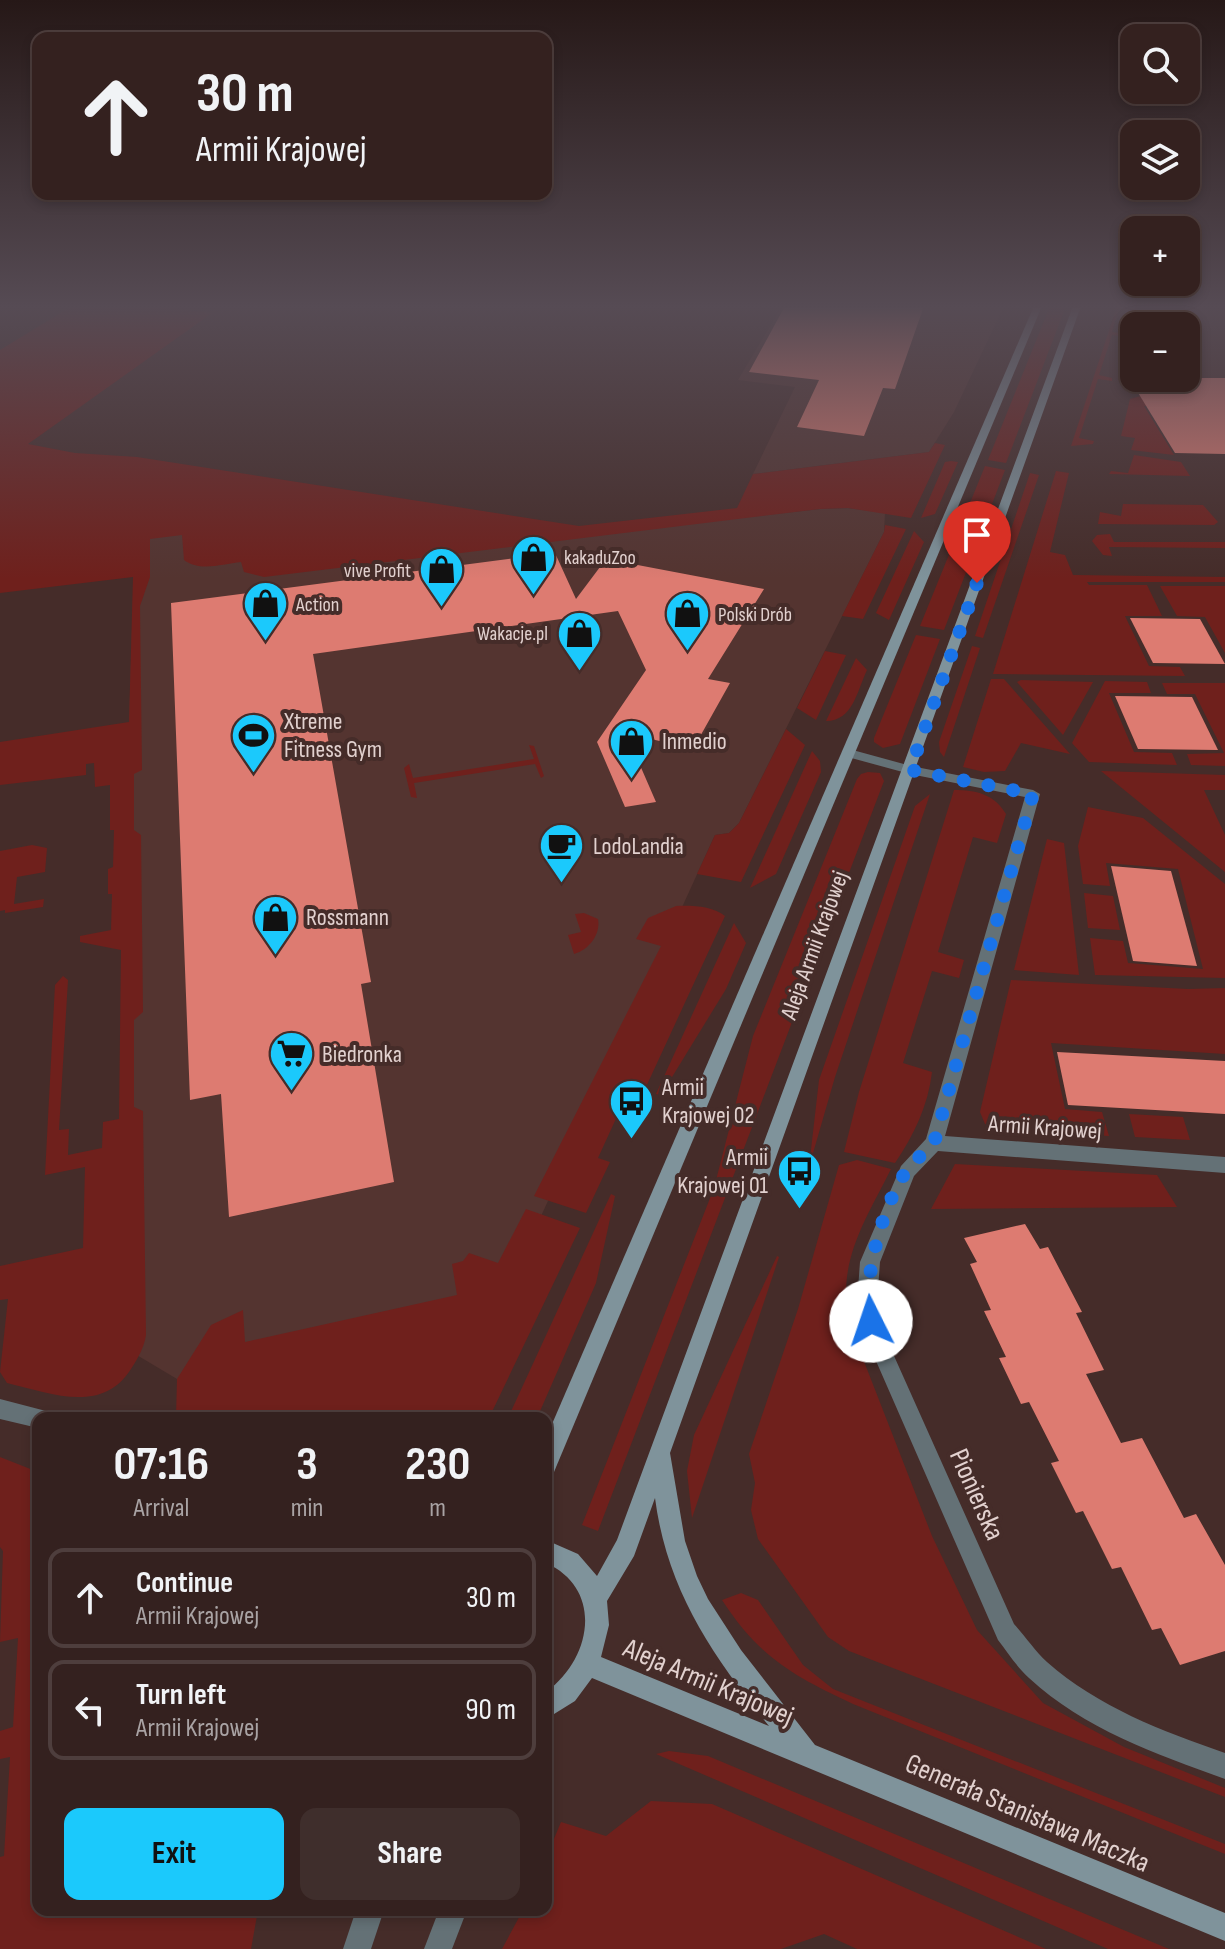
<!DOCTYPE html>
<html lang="en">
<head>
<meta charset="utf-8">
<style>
  :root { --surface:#34211f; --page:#3f2e2c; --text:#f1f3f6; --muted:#a9a3a4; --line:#4e3e3d; --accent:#1bc9fc }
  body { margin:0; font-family:"Sofia Sans Condensed",sans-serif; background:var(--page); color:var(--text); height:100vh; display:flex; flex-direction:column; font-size:30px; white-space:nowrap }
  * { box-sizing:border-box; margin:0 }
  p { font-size:26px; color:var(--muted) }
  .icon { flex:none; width:44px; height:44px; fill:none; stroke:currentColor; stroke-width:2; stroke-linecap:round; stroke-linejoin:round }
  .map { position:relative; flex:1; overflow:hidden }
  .side { position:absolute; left:32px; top:1412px; width:520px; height:504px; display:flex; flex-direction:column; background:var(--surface); border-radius:16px; box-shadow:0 4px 12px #0003,0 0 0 2px var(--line) }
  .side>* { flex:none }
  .top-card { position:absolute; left:32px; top:32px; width:520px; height:168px; border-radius:16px; box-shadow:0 4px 12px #0003,0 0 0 2px var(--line); background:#34211f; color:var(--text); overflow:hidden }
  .tools { position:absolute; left:1120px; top:24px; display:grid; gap:16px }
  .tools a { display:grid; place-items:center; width:80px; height:80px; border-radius:16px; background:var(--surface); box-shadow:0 4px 12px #0003,0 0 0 2px var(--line); font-size:40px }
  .pin { position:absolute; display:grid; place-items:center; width:68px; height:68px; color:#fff; margin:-82px -34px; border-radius:50% 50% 50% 0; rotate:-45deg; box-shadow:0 0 8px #0007 }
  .pin .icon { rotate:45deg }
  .me { position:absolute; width:88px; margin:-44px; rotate:356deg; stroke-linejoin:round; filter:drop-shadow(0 0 6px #0008) }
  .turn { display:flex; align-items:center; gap:28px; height:168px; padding:0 32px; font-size:36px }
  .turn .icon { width:104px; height:104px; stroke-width:2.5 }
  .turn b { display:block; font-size:56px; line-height:68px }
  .eta { display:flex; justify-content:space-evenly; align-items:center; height:136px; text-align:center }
  .eta b { font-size:48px; font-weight:700; line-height:56px }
  .action { display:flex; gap:16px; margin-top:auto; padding:16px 32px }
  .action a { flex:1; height:92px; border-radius:16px; background:var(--accent); color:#111; font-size:32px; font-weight:700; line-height:92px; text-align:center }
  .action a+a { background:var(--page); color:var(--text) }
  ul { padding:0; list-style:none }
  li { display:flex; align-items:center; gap:24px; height:100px; margin:0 16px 12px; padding:0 16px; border:4px solid var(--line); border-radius:16px }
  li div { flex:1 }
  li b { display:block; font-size:30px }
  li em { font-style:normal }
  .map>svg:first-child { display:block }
  .built { fill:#543430 }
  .green { fill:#6f201c }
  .building { fill:#dd7b71 }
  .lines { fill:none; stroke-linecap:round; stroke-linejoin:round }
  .street { fill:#647176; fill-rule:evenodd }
  .secondary { fill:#7f939b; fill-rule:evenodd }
  .route { stroke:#1a73e8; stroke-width:14; stroke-dasharray:0 25.2 }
  .labels { text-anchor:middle; stroke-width:8; stroke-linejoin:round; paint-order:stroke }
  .far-poi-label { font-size:20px; fill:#e2d1cf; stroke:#452c29; text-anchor:start }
  .poi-label { font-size:24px; fill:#e2d1cf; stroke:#452c29; text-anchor:start }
  .street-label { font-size:24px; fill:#e2d1cf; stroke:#452c29 }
  .near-street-label { font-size:28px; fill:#e2d1cf; stroke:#452c29 }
</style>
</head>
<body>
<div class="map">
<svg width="1225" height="1949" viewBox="0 0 1225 1949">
  <rect width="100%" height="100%" fill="#452c29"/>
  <g class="built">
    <polygon points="782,306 1004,306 954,412 929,452 753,474 795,387 738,380"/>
    <polygon points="137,464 571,537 820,509 848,508 885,513 884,532 739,823 729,833 715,835 542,1214 509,1269 475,1418 177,1379 125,1348 129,723"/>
  </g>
  <g class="green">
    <path d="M72,306H152L212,313L222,306L28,444L75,453L137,457L579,526L737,508L753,474L929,452L935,443L945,445L911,518L848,508L820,509L264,577L244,572L241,562C222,564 200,572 184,560L182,535L150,539V577L140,606L142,770L134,774V830L141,835L143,1012L134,1020V1107L143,1111L146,1335C144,1348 138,1358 131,1369C102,1415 50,1393 7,1383L0,1372L8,1299L0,1300V1266L83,1248L85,1167L45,1175L55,985L63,976L68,980L59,1130L69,1129L68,1155L102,1148L103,1122L119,1119L121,950L80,942V936L111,930L112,894H108V869L113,867L114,830H110V785L95,787L94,763L86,764V775L0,785V742L129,722L133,577L0,593V350Z"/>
    <polygon points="1050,306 1066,306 1006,463 988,460"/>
    <polygon points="1117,306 1120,306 1112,332 1127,334 1126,337 1112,335 1099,375 1112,378 1112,381 1098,379 1079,438 1094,441 1093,444 1071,446"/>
    <polygon points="1144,395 1188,406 1144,406 1174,455 1200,458 1131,450 1135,438 1121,436 1130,399"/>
    <polygon points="1134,455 1181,462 1190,476 1109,474 1111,471 1128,473"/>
    <polygon points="951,461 958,462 935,514 921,518 945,462"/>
    <polygon points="985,466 1005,470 944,630 920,626"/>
    <polygon points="1056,471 1069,473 1050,552 1065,555 1073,575 1225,577 1225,582 1087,582 1089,585 1147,585 1162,616 1125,616 1149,666 1180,667 1185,676 993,674"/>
    <polygon points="1030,473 1039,475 983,638 975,636"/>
    <polygon points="1123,504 1203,505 1218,522 1214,525 1098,524 1100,512 1121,516"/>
    <polygon points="885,525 906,529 863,619 842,616 884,532"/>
    <polygon points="914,531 924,542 889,620 876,613"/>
    <polygon points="1110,534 1114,542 1225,542 1225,548 1109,547 1112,556 1103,555 1092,541 1097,535"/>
    <polygon points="1160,586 1225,586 1225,653 1205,617 1177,616"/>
    <polygon points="916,635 940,639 900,744 883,748 874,742 874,738"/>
    <polygon points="972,646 980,648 944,757 940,752 939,742"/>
    <polygon points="825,651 846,655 816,720 797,708"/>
    <path d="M856,658L867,670C857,691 853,721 826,721Z"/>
    <polygon points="991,679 1004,679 1070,754 1021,743 1005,771 984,772 963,767"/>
    <polygon points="1021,680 1093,682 1063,735 1017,682"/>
    <polygon points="1105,681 1147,682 1151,693 1109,693 1134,752 1172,753 1177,765 1089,762 1072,743"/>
    <polygon points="1162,683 1225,683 1225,766 1191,765 1187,754 1224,753 1195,694 1167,694"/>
    <polygon points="786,729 805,745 741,882 697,874 715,835 729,833 739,823"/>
    <polygon points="529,745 534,746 544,776 541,778 535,764 414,783 417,798 411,797 404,768 409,764 413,778 534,759"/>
    <polygon points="812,751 820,761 821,772 776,874 750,888"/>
    <polygon points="1101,771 1225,775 1225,790 1204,790 1225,835 1225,872"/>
    <polygon points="868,772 880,773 884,781 598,1531 582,1525 714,1188 753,1036 857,779 861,774"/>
    <path d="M954,790C976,790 994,794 1006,814L997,843L973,837L938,952L964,960L959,978L932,971L903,1063L932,1072C928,1106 914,1135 895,1163L844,1152L859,1092Z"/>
    <polygon points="930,794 835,1077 809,1167 819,1080 915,806"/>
    <polygon points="1088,807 1143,818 1225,884 1225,978 1095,975 1090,938 1123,941 1128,963 1203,969 1178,869 1106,863 1110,886 1083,884 1078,846"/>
    <polygon points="1047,839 1064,843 1079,975 1014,970"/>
    <polygon points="32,845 47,848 45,872 17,877 14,904 44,899 43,907 5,913 5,910 0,911 0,851"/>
    <polygon points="1084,893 1113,896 1120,930 1088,928"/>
    <path d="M676,906C691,905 713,906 725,916L633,1115L619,1112L598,1158L610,1162L586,1213L534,1196L661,946L636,939L648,918Z"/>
    <path d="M584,913L598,919C601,934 589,950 574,954L568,935L581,932L575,914Z"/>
    <polygon points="734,923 746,943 726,989 661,1095 656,1094"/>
    <polygon points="1011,980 1188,989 1225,988 1225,1054 1051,1043 1065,1109 1102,1112 1109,1136 992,1128 985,1124 980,1112"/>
    <polygon points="1129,1114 1183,1117 1190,1140 1135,1137"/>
    <path d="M857,1160L891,1169C864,1223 834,1266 851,1328L932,1536L977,1630L1043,1703L1124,1747L1225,1788V1797L849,1651L828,1637L758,1539L751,1510L755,1483L749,1454L798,1309L839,1165Z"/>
    <polygon points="955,1164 1157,1175 1177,1207 931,1209"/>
    <polygon points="611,1194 615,1196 596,1283 537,1418 508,1418"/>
    <polygon points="526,1209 580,1228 489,1418 176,1418 177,1379 211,1325 243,1310 245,1342 457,1295 452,1264 463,1261 469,1253 498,1263"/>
    <polygon points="777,1256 779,1257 692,1518 687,1471 694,1435"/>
    <polygon points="0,1457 38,1472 38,1910 258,1910 251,1949 0,1949 0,1857 4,1856 10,1757 0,1759 0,1731 13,1727 18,1638 0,1642 3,1551 0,1547"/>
    <path d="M741,1593L758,1600L803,1665L833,1689L1225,1844V1854L853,1704C793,1676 759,1657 722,1600Z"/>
    <polygon points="669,1751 708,1756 1169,1949 1108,1949 656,1754"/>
    <polygon points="651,1801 712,1804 1046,1949 857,1949 824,1934 781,1949 502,1949 523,1910 546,1910 546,1858 561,1822 606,1836"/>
  </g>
  <g class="building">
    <polygon points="785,306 924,306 895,389 883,388 864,436 797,427 819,380 749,372"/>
    <polygon points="1129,378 1225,378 1225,454 1175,453"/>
    <polygon points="555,553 576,599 606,559 764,589 708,679 730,683 693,749 626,733 656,802 625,807 597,742 646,670 618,611 313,654 371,982 361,984 394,1182 229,1217 221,1094 190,1100 171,603"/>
    <polygon points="1130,618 1200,619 1225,664 1153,663"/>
    <polygon points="1115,696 1192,697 1218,750 1138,749"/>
    <polygon points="1111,866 1171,871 1197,966 1133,961"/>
    <polygon points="1057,1052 1225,1061 1225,1114 1068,1105"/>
    <polygon points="1025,1224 1040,1249 1048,1247 1082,1312 1076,1313 1104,1370 1086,1374 1121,1443 1142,1438 1184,1518 1196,1514 1225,1565 1225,1651 1180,1665 1161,1628 1152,1630 1121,1567 1112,1569 1083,1511 1076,1513 1051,1463 1059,1461 1029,1402 1021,1404 999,1358 1006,1357 984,1311 991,1310 970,1264 977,1262 964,1238"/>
  </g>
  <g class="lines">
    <g class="street">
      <path d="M849,749L911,766L1033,790L1040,794L945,1136L1225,1157V1173L938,1151L914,1176L880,1262L877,1303L886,1338L1014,1624C1025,1636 1035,1651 1047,1662C1098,1707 1162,1731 1225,1753V1779C1156,1754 1084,1729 1029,1678C1017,1667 1008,1653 998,1640L866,1338L857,1303L860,1262L901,1166L926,1139L1025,797L910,774L844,756V750Z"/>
      <polygon points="0,1399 46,1411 49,1418 38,1418 38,1428 0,1419"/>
      <polygon points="356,1910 384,1910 371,1949 343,1949"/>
      <polygon points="439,1910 467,1910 452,1949 424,1949"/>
    </g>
    <g class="secondary">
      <polygon points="1034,306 1042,306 554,1472 546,1475 546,1438"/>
      <path d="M1073,306H1081L670,1453L685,1541L697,1576L708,1599L741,1650L815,1745L1225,1913V1941L592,1678L575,1701L546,1719V1692C592,1659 604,1589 546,1563V1540L578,1554L597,1576L617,1540ZM655,1498C667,1590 712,1655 769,1726L601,1657L609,1625L607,1601L634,1556Z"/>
    </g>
  </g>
  <linearGradient id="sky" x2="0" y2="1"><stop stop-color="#261817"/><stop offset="0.53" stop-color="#564b54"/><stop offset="1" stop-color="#564b54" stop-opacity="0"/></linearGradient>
  <rect width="1225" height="579" fill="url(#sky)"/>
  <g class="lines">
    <path class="route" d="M871,1321C861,1281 883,1204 907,1170C914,1161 925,1152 934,1143L1033,794L910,770L977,583"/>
  </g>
  <defs>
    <symbol id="shop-pin" viewBox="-11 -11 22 30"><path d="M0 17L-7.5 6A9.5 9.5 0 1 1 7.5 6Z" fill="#1bc9fc" stroke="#452c29"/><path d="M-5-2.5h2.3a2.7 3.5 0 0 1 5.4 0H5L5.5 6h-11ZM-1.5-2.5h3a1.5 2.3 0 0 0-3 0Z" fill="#111"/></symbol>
    <symbol id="stadium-pin" viewBox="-11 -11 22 30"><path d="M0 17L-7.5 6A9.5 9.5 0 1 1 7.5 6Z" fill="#1bc9fc" stroke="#452c29"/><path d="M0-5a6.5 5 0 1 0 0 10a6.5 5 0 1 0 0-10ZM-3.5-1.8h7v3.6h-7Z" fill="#111"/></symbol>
    <symbol id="cafe-pin" viewBox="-11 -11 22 30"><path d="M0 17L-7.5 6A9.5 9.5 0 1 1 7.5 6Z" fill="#1bc9fc" stroke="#452c29"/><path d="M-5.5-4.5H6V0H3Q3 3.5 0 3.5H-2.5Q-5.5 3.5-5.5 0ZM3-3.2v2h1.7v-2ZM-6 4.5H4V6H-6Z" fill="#111"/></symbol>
    <symbol id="supermarket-pin" viewBox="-11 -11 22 30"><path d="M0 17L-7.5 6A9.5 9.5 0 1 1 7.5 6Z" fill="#1bc9fc" stroke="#452c29"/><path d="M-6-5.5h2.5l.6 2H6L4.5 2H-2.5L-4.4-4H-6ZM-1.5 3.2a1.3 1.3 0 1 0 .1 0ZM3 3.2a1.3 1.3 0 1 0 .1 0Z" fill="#111"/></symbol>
    <symbol id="bus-pin" viewBox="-11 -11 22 30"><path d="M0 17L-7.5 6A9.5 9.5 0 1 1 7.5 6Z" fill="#1bc9fc" stroke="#452c29"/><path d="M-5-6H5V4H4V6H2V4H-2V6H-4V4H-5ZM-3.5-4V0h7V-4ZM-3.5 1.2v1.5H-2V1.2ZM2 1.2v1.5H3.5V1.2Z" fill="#111"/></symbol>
  </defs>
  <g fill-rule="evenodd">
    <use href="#shop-pin" x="508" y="532" width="51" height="69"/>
    <use href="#shop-pin" x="416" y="544" width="51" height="69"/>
    <use href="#shop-pin" x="240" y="578" width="51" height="69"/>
    <use href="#shop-pin" x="662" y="588" width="51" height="69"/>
    <use href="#shop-pin" x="554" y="608" width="51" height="69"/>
    <use href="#stadium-pin" x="228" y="710" width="51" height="69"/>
    <use href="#shop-pin" x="606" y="716" width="51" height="69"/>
    <use href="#cafe-pin" x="536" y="820" width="51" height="69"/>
    <use href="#shop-pin" x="250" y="892" width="51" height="69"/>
    <use href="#supermarket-pin" x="266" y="1028" width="51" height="69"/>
    <use href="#bus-pin" x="606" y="1076" width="51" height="69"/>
    <use href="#bus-pin" x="774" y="1146" width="51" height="69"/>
  </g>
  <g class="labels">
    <g class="far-poi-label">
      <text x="564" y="564">kakaduZoo</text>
      <text x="411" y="577" text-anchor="end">vive Profit</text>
      <text x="296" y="611">Action</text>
      <text x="718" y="621">Polski Drób</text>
      <text x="548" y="640" text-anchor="end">Wakacje.pl</text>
    </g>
    <g class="poi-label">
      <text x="284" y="729">Xtreme<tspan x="284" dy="28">Fitness Gym</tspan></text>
      <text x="662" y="749">Inmedio</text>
      <text x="593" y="854">LodoLandia</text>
      <text x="306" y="925">Rossmann</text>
      <text x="322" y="1062">Biedronka</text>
      <text x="662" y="1095">Armii<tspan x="662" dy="28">Krajowej 02</tspan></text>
      <text x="768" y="1165" text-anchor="end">Armii<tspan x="768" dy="28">Krajowej 01</tspan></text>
    </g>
    <g class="street-label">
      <text transform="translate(814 945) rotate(-70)" y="8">Aleja Armii Krajowej</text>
      <text transform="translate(1045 1127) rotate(4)" y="8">Armii Krajowej</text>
    </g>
    <g class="near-street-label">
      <text transform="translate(978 1494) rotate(66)" y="10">Pionierska</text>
      <text transform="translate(709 1681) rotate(23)" y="10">Aleja Armii Krajowej</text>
      <text transform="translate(1028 1812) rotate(23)" y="10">Generała Stanisława Maczka</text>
    </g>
  </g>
</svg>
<div class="tools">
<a><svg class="icon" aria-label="search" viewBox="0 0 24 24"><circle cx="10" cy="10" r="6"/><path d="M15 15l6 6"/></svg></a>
<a><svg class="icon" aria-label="layers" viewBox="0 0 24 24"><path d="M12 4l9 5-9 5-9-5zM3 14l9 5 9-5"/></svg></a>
<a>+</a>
<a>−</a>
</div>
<div class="pin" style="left:977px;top:583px;background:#d93025"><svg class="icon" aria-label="arrive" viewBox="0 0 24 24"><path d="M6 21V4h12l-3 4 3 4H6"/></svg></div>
<svg class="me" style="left:871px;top:1321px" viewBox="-20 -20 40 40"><circle r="19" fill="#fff"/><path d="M0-13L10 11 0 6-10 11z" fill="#1a73e8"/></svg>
<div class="top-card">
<div class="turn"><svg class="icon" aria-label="ahead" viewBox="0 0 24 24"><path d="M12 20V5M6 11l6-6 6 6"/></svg><div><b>30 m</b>Armii Krajowej</div></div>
</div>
<section class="side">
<div class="eta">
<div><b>07:16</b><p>Arrival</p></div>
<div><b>3</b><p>min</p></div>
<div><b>230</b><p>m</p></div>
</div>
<ul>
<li><svg class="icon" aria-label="ahead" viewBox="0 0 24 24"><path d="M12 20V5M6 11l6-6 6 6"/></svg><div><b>Continue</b><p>Armii Krajowej</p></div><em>30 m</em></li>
<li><svg class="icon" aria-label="left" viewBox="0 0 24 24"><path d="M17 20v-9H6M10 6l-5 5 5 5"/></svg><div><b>Turn left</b><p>Armii Krajowej</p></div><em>90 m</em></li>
</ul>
<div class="action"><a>Exit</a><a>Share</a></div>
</section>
</div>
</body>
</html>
